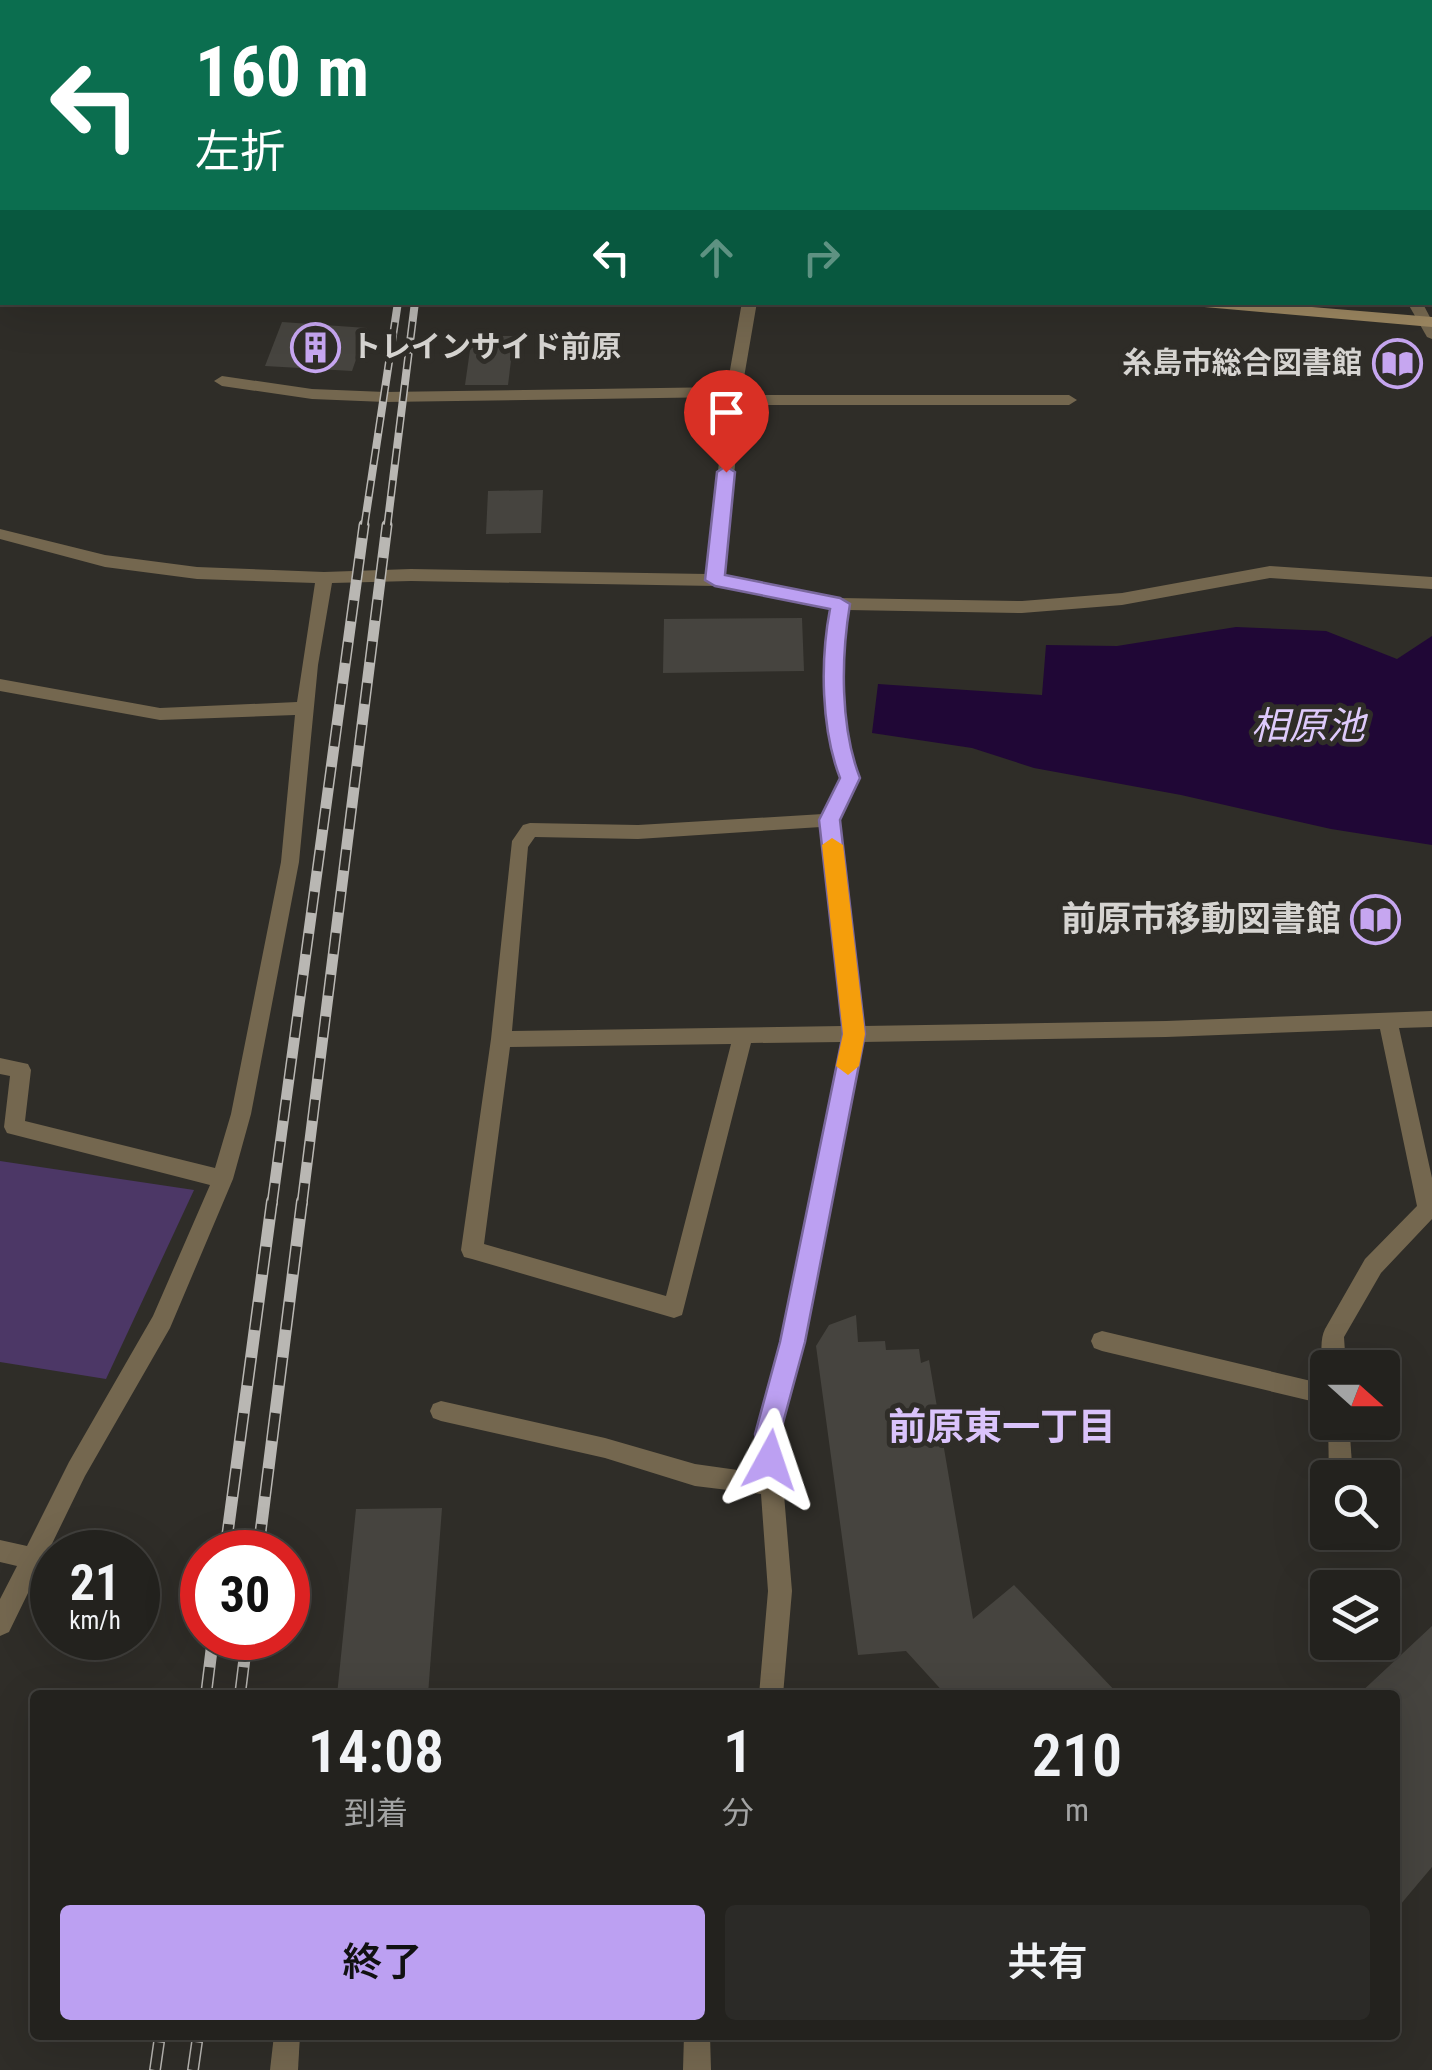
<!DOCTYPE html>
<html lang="ja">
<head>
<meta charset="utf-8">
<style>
  :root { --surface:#23221e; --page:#2b2a27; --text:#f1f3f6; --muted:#a3a4a4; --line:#403f3c; --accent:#bca0f2 }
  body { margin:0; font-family:"Roboto Condensed","Noto Sans JP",sans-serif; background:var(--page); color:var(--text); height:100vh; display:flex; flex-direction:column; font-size:38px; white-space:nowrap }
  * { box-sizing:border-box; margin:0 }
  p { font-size:32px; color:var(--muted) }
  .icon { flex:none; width:55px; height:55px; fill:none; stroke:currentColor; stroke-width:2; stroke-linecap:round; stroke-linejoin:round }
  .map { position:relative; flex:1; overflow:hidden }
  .sheet { position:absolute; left:30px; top:1690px; width:1370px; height:350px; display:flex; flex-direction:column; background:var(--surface); border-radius:10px; box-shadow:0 10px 40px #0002,0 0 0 2px var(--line) }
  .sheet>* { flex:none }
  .guide { position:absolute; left:0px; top:0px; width:1432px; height:305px; box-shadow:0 10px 40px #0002,0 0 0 2px var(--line); background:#0b6e4f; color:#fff; overflow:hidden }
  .needle { width:65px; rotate:111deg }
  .buttons { position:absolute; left:1310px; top:1350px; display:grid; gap:20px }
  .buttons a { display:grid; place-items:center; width:90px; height:90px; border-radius:10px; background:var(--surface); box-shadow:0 10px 40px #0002,0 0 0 2px var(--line); font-size:50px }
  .speed { position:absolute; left:30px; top:1530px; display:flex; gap:20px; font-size:50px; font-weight:700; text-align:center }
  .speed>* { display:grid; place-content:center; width:130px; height:130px; border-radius:50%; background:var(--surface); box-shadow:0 10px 40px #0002,0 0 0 2px var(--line); line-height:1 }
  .speed small { font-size:25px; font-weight:400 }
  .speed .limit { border:15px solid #d22; background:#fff; color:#111 }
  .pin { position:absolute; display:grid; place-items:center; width:85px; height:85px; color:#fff; margin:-102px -42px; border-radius:50% 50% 50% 0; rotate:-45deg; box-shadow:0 0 10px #0007 }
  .pin .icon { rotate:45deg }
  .me { position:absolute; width:110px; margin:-55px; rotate:5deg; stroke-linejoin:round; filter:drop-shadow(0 0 8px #0008) }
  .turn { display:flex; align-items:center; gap:35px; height:210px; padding:0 30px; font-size:45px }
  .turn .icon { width:130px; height:130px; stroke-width:2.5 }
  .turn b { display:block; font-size:70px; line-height:85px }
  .lanes { display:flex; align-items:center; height:95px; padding:0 30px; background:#0003; justify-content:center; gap:50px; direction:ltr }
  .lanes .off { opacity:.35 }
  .eta { display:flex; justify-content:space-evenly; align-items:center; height:170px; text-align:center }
  .eta b { font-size:60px; font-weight:600; line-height:70px }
  .cta { display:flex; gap:20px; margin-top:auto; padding:20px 30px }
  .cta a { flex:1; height:115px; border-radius:10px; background:var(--accent); color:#111; font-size:40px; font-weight:600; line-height:115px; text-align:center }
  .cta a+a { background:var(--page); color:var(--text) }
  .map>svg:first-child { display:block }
  .green { fill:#4c3766 }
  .water { fill:#200736 }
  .building { fill:#46443f }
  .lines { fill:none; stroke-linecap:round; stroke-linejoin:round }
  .minor { fill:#74674f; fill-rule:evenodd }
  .tertiary { fill:#74674f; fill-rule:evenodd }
  .secondary { fill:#9c8761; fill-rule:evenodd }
  .rail-far2-casing { stroke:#b9b7b3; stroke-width:8 }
  .rail-far1-casing { stroke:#b9b7b3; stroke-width:11 }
  .rail-casing { stroke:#b9b7b3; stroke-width:12 }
  .rail-far2 { stroke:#2f2d28; stroke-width:5; stroke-dasharray:16; stroke-linecap:butt }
  .rail-far1 { stroke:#2f2d28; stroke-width:8; stroke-dasharray:21; stroke-linecap:butt }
  .rail { stroke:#2f2d28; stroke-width:9; stroke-dasharray:28; stroke-linecap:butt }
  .route { fill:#bca0f2; stroke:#7a689d; stroke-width:2.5 }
  .slow { fill:#f59e0b }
  .labels { text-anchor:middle; stroke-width:10; stroke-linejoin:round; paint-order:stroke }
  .far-poi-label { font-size:30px; font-weight:bold; fill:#d6d4d1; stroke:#2f2d28; text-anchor:start }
  .poi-label { font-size:35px; font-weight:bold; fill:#d6d4d1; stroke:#2f2d28; text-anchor:end }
  .water-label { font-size:38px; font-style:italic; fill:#decafb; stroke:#2f2d28 }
  .neighbourhood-label { font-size:38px; font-weight:bold; fill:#dac3fb; stroke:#2f2d28 }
</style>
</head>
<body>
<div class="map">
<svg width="1432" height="2070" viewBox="0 0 1432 2070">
  <rect width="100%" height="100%" fill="#2f2d28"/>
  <polygon class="green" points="0,1161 194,1190 106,1379 0,1362"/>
  <polygon class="water" points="1236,627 1326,631 1397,659 1432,636 1432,845 1331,829 1181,795 1034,768 972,748 872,733 878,684 1042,695 1046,645 1117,646"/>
  <g class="building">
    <polygon points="282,322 367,328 352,371 265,366"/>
    <polygon points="472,336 514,336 508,385 465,385"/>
    <polygon points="543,490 541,533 486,534 488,491"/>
    <polygon points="802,618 804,671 663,673 664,619"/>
    <polygon points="856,1315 858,1342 885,1341 886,1350 919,1349 921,1363 929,1360 973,1619 1014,1585 1119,1695 946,1695 906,1651 858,1655 816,1346 829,1325"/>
    <polygon points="442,1508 428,1695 337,1695 356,1509"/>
    <polygon points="1432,1626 1432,1867 1395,1911 1395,1695 1358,1695"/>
  </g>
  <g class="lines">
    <g class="minor">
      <rect x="684" y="0" width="12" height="2"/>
      <rect x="1430" y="123" width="2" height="8"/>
      <path d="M742,302H757L741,395H1069L1077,400L1069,405H741L724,576L840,598L1022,601L1122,593L1270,566L1432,577V589L1270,578L1122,605L1022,613L848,610C840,667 841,723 859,778L838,820L863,1026L1166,1021L1432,1011V1027L1399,1028L1432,1178V1219L1381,1273L1344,1337L1346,1368H1328V1375C1321,1363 1319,1341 1325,1329L1365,1259L1417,1206L1380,1029L1166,1037L862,1042L803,1341L779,1434L792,1591L783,1695H759L768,1591L761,1494L695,1486L605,1458L441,1421L433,1418L430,1411L433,1404L441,1401L605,1438L695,1464L759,1473L757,1434L781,1341L842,1042L751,1043L682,1315L674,1318L472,1259L464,1257L461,1250L491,1039L512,841L523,825L530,823L638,825L823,814L841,778C823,722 823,666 831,608L715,586L411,581L332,583L318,665L299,862L251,1114L233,1179L170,1328L85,1476L9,1632L0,1636V1599L17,1566L0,1562V1540L27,1546L69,1462L153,1316L210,1185L7,1133L4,1127L10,1076L0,1074V1058L28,1064L31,1070L25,1121L215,1168L231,1114L281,862L295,715L160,720L0,691V679L160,708L297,702L315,583L197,579L105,567L0,539V529L105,555L197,567L324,572L411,569L707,574L726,397L385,402L312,399L222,386L214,381L222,376L312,389L385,392L727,387ZM821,827L843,1026L512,1031L528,847L535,837L638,839ZM731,1044L666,1296L484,1244L510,1047Z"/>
      <polygon points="1102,1331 1328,1385 1328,1405 1102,1351 1094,1348 1091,1341 1094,1334"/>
      <polygon points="1328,1420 1349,1422 1353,1478 1329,1478"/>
      <polygon points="1344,1532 1368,1532 1368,1533 1364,1541 1356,1544 1348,1541"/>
      <polygon points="274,2035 300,2035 298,2070 270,2070"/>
      <polygon points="684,2035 710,2035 711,2070 683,2070"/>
    </g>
    <g class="tertiary">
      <polygon points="1228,0 1240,0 1241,2 1229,2"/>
      <polygon points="1407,302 1422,302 1432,321 1432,339 1427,337"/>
    </g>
    <g class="secondary">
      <rect x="0" y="111" width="2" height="8"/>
      <polygon points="1186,302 1253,302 1432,317 1432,327 1193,306"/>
    </g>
    <defs>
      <g id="rail-far2">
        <polyline points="364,528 398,302"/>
        <polyline points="387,528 415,302"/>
      </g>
      <g id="rail-far1">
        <polyline points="272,1204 364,525"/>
        <polyline points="302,1204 387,525"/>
      </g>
      <g id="rail">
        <polyline points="225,1552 272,1201"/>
        <polyline points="258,1552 302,1201"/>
        <polyline points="206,1695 213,1638"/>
        <polyline points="240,1695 247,1638"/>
        <polyline points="155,2070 160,2035"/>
        <polyline points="193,2070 198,2035"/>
      </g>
    </defs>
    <use href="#rail-far2" class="rail-far2-casing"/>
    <use href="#rail-far1" class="rail-far1-casing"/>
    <use href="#rail" class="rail-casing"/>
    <use href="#rail-far2" class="rail-far2"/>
    <use href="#rail-far1" class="rail-far1"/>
    <use href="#rail" class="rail"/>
  </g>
  <path class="route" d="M726,466L735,472L725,575L840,598L850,604C841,658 840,727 860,778L840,820L865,1034L805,1342L780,1434L783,1460L779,1468L770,1472L761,1468L755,1434L780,1342L843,1034L819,820L840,778C821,729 820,661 830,609L715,586L705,580L717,472Z"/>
  <polygon class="slow" points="832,838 843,845 865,1034 859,1066 848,1075 836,1066 843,1034 822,845"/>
  <defs>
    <symbol id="building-ring" viewBox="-11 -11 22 22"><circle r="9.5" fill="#2f2d28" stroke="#c6a6f0" stroke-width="1.5"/><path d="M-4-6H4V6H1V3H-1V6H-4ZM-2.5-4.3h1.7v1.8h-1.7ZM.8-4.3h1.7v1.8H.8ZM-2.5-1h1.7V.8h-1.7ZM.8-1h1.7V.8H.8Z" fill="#c6a6f0"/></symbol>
    <symbol id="library-ring" viewBox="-11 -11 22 22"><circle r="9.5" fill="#2f2d28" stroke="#c6a6f0" stroke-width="1.5"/><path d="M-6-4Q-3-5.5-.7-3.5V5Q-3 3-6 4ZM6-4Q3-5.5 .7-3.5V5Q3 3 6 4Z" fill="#c6a6f0"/></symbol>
  </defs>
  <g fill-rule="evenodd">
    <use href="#building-ring" x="288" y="320" width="55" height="55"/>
    <use href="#library-ring" x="1370" y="336" width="55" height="55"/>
    <use href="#library-ring" x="1348" y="892" width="55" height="55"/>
  </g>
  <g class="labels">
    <g class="far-poi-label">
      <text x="351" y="357">トレインサイド前原</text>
      <text x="1362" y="373" text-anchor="end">糸島市総合図書館</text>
    </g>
    <g class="poi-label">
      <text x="1341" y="931">前原市移動図書館</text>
    </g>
    <g class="water-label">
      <text x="1308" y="739">相原池</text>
    </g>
    <g class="neighbourhood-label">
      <text x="1002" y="1440">前原東一丁目</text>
    </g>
  </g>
</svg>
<div class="buttons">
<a><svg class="needle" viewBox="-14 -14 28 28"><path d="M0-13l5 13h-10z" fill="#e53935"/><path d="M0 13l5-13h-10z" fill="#a3a4a4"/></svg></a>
<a><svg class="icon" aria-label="search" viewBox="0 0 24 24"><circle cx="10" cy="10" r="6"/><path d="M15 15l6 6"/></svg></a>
<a><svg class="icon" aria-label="layers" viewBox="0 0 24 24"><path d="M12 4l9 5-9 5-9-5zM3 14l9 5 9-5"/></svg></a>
</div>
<div class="speed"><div>21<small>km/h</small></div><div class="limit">30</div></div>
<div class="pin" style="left:726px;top:472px;background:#d93025"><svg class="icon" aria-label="arrive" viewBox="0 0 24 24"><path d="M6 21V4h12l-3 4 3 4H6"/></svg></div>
<svg class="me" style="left:770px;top:1460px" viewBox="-20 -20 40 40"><path d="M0-17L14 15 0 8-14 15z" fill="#bca0f2" stroke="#fff" stroke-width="4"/></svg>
<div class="guide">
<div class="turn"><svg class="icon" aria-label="left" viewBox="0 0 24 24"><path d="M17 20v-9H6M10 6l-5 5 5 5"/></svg><div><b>160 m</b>左折</div></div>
<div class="lanes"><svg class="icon" aria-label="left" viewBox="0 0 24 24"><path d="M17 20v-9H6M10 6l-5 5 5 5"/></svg><svg class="icon off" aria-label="ahead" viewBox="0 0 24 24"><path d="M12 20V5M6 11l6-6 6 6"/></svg><svg class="icon off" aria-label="right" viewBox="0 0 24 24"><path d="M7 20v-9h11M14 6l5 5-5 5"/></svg></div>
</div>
<section class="sheet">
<div class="eta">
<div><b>14:08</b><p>到着</p></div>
<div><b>1</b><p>分</p></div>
<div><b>210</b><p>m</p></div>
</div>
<div class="cta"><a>終了</a><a>共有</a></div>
</section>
</div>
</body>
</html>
